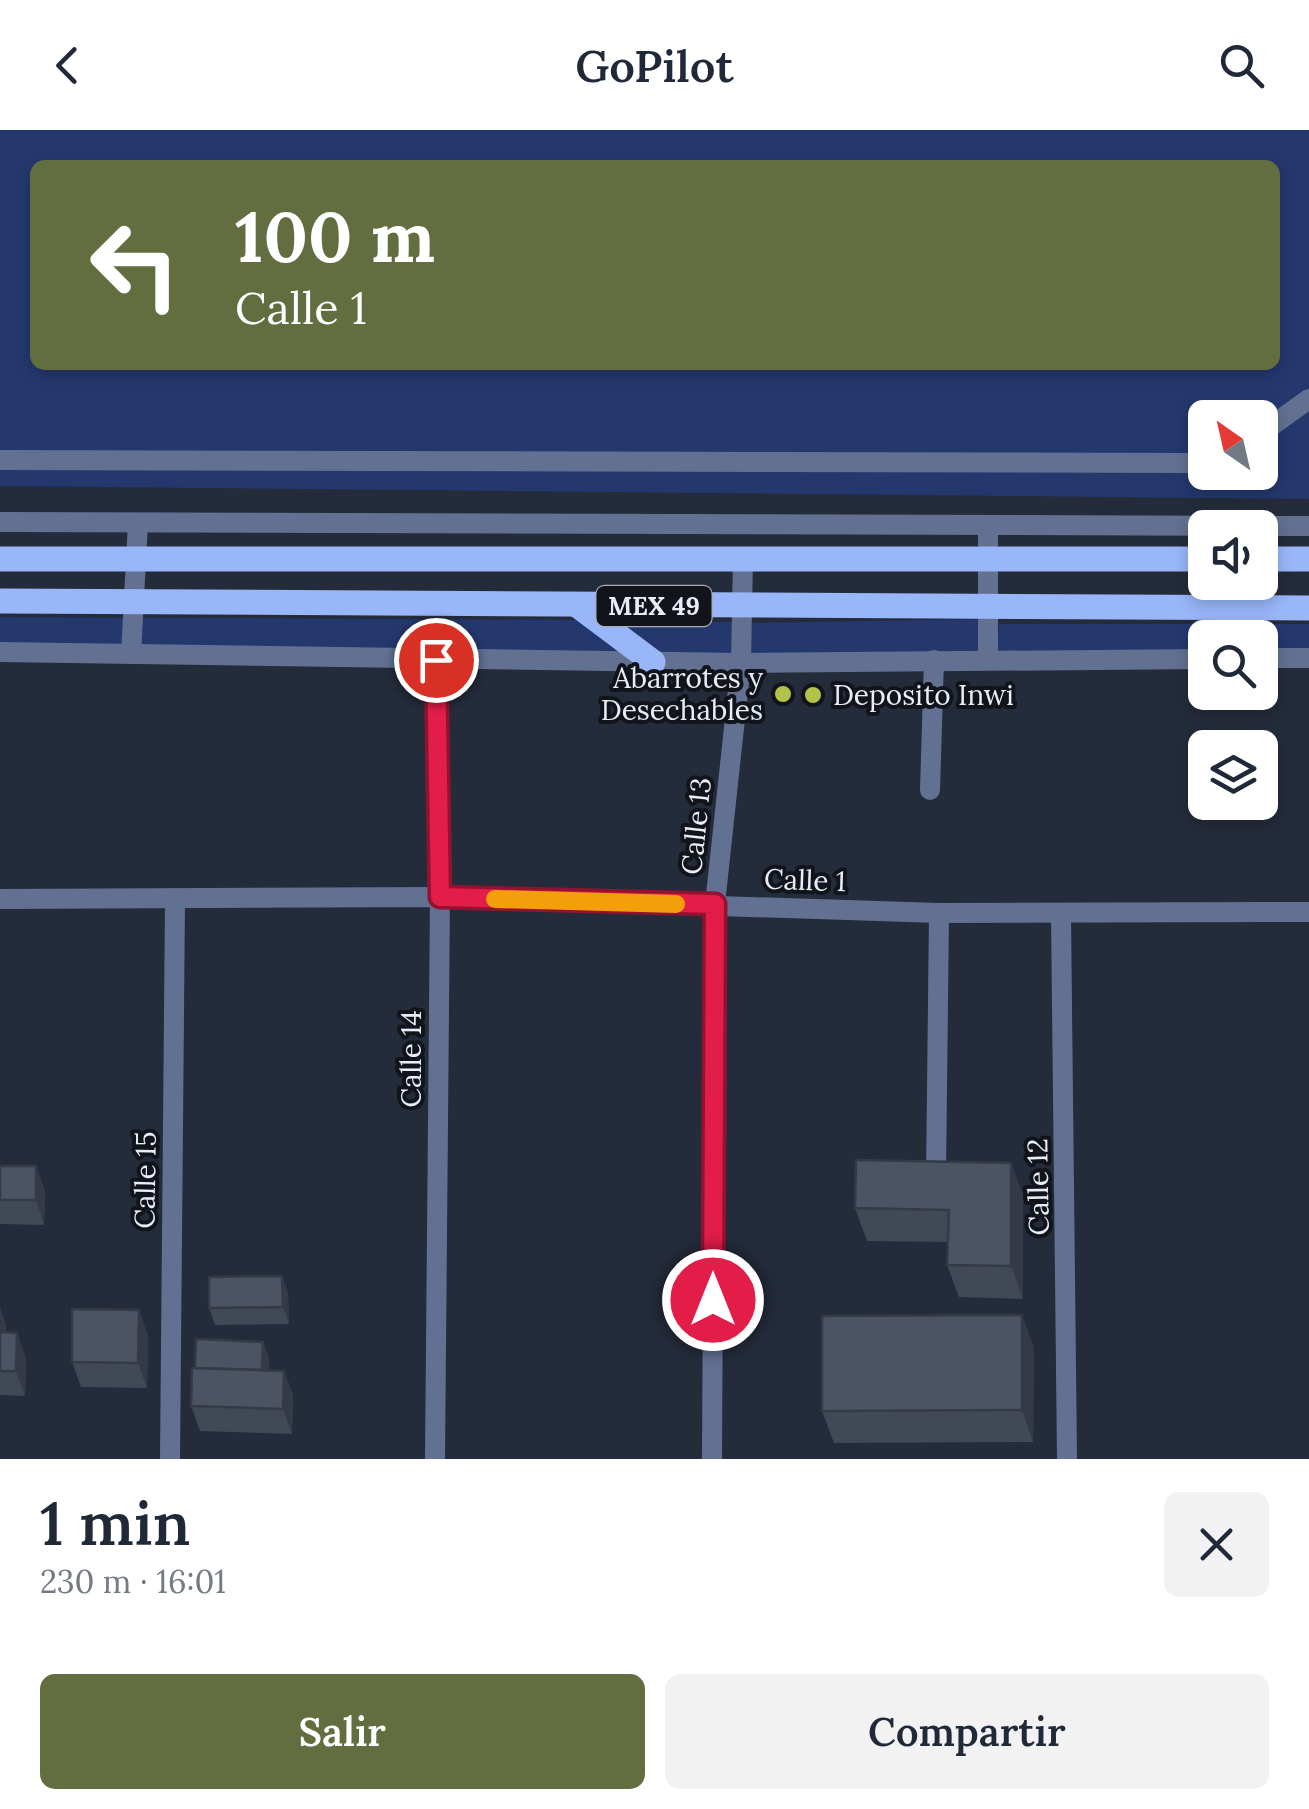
<!DOCTYPE html>
<html lang="es">
<head>
<meta charset="utf-8">
<style>
  :root { --surface:#fff; --page:#f2f2f3; --text:#1f2937; --muted:#747a83; --accent:#626e40 }
  body { margin:0; font-family:Lora,serif; background:var(--page); color:var(--text); height:100vh; display:flex; flex-direction:column; font-size:38px; white-space:nowrap }
  * { box-sizing:border-box; margin:0 }
  p { font-size:32px; color:var(--muted) }
  .icon { flex:none; width:55px; height:55px; fill:none; stroke:currentColor; stroke-width:2; stroke-linecap:round; stroke-linejoin:round }
  .map { position:relative; height:1329px; overflow:hidden }
  .drawer { display:flex; flex-direction:column; background:var(--surface); flex:1 }
  .drawer>* { flex:none }
  .guide { position:absolute; left:30px; top:30px; width:1250px; height:210px; border-radius:15px; box-shadow:0 5px 15px #0003; background:#626e40; color:#fff; overflow:hidden }
  .needle { width:65px; rotate:326deg }
  .tools { position:absolute; left:1188px; top:270px; display:grid; gap:20px }
  .tools a { display:grid; place-items:center; width:90px; height:90px; border-radius:15px; background:var(--surface); box-shadow:0 5px 15px #0003; font-size:50px }
  .pin { position:absolute; display:grid; place-items:center; width:85px; height:85px; color:#fff; margin:-42px; border:5px solid #fff; border-radius:50%; box-shadow:0 2px 10px #0007 }
  .me { position:absolute; width:110px; margin:-55px; rotate:0deg; stroke-linejoin:round; filter:drop-shadow(0 0 8px #0008) }
  .turn { display:flex; align-items:center; gap:35px; height:210px; padding:0 40px; font-size:45px }
  .turn .icon { width:130px; height:130px; stroke-width:2.5 }
  .turn b { display:block; font-size:70px; line-height:85px }
  .round { display:grid; place-items:center; flex:none; width:105px; height:105px; border-radius:15px; background:var(--page) }
  .head { display:flex; align-items:center; justify-content:space-between; height:170px; padding:0 40px }
  h1 { font-size:60px; font-weight:600; line-height:75px }
  .action { display:flex; gap:20px; margin-top:auto; padding:20px 40px }
  .action a { flex:1; height:115px; border-radius:15px; background:var(--accent); color:#fff; font-size:40px; font-weight:600; line-height:115px; text-align:center }
  .action a+a { background:var(--page); color:var(--text) }
  header { display:flex; justify-content:space-between; align-items:center; height:130px; padding:0 40px; background:var(--surface); font-size:45px; font-weight:600 }
  .map>svg:first-child { display:block }
  .green { fill:#24386e; fill-rule:evenodd }
  .lines { fill:none; stroke-linecap:round; stroke-linejoin:round }
  .street { stroke:#627191; stroke-width:20 }
  .primary { stroke:#99b6f9; stroke-width:25 }
  .wall { fill:#414856 }
  .shaded-wall { fill:#353b46 }
  .building { fill:#4c5464; stroke:#353b46; stroke-width:2.5 }
  .route-casing { stroke:#92132f; stroke-width:25 }
  .route { stroke:#e11d48; stroke-width:18 }
  .slow { stroke:#f59e0b; stroke-width:18 }
  .poi-dot { fill:#b3c24b; stroke:#11141a; stroke-width:4 }
  .labels { text-anchor:middle; stroke-width:8; stroke-linejoin:round; paint-order:stroke }
  .shield { fill:#11141a; stroke:#a8acb5; stroke-width:2.5 }
  .shield-label { font-size:25px; font-weight:bold; fill:#e8edf7 }
  .poi-label { font-size:28px; fill:#e8edf7; stroke:#11141a; text-anchor:end }
  .street-label { font-size:28px; fill:#e8edf7; stroke:#11141a }
</style>
</head>
<body>
<header><svg class="icon" aria-label="back" viewBox="0 0 24 24"><path d="M15 5l-7 7 7 7"/></svg>GoPilot<svg class="icon" aria-label="search" viewBox="0 0 24 24"><circle cx="10" cy="10" r="6"/><path d="M15 15l6 6"/></svg></header>
<div class="map">
<svg width="1309" height="1329" viewBox="0 0 1309 1329">
  <rect width="100%" height="100%" fill="#242b3a"/>
  <g class="green">
    <path d="M0,0H1309V369L0,356ZM35,35H1275V235H35ZM1205,288H1260V342H1205Z"/>
    <polygon points="0,487 581,490 624,523 0,518"/>
    <polygon points="979,489 981,525 750,523 752,493"/>
    <polygon points="612,490 732,492 733,525 658,524"/>
    <polygon points="999,494 1309,494 1309,530 1260,529 1260,508 1205,508 1205,529 997,527"/>
  </g>
  <g class="lines">
    <g class="street">
      <polyline points="1260,304 1309,269"/>
      <polyline points="0,330 1194,333 1205,328"/>
      <polyline points="0,392 1309,396"/>
      <polyline points="0,522 741,533 1205,529"/>
      <polyline points="131,524 138,393"/>
      <polyline points="1260,528 1309,528"/>
      <polyline points="988,529 988,395"/>
      <polyline points="930,660 934,530"/>
      <polyline points="0,769 440,767 939,783 1309,782"/>
      <polyline points="1061,785 1067,1329"/>
      <polyline points="936,1047 939,783"/>
      <polyline points="170,1329 175,771"/>
      <polyline points="435,1329 440,767 436,529"/>
      <polyline points="712,1329 715,774 741,533 743,429"/>
    </g>
    <g class="primary">
      <polyline points="0,429 1205,429"/>
      <polyline points="1260,429 1309,429"/>
      <polyline points="0,471 1309,478"/>
      <polyline points="577,475 653,532"/>
    </g>
  </g>
  <g class="wall">
    <polygon points="1011,1033 1023,1066 1023,1169 959,1167 947,1135 948,1112 867,1111 855,1078"/>
    <polygon points="0,1036 36,1036 45,1061 44,1095 0,1094"/>
    <polygon points="288,1163 289,1194 215,1195 209,1178"/>
    <polygon points="0,1178 6,1195 6,1202 26,1228 25,1266 0,1265"/>
    <polygon points="148,1205 147,1258 81,1257 72,1232"/>
    <polygon points="263,1212 269,1228 269,1240 284,1241 293,1265 292,1304 200,1301 191,1276 195,1238"/>
    <polygon points="1034,1217 1033,1312 834,1313 822,1281"/>
  </g>
  <g class="shaded-wall">
    <polygon points="1011,1033 1023,1066 1023,1169 1011,1136"/>
    <polygon points="36,1036 45,1061 44,1095 36,1070"/>
    <polygon points="282,1146 288,1163 289,1194 283,1177"/>
    <polygon points="0,1178 6,1195 5,1227 0,1214"/>
    <polygon points="139,1180 148,1205 147,1258 138,1233"/>
    <polygon points="1022,1185 1034,1217 1033,1312 1022,1280"/>
    <polygon points="17,1203 26,1228 25,1266 16,1241"/>
    <polygon points="263,1212 269,1228 268,1264 262,1248"/>
    <polygon points="284,1241 293,1265 292,1304 283,1279"/>
  </g>
  <g class="building">
    <polygon points="856,1030 1011,1033 1011,1136 947,1135 949,1080 855,1078"/>
    <rect x="0" y="1036" width="36" height="34"/>
    <polygon points="282,1146 283,1177 209,1178 209,1147"/>
    <polygon points="72,1179 139,1180 138,1233 72,1232"/>
    <polygon points="1022,1185 1022,1280 822,1281 822,1186"/>
    <polygon points="0,1202 17,1203 16,1241 0,1241"/>
    <polygon points="196,1209 263,1212 262,1240 195,1238"/>
    <polygon points="192,1238 284,1241 283,1279 191,1276"/>
  </g>
  <g class="lines">
    <defs>
      <polyline id="route" points="436,530 440,767 715,774 713,1170"/>
    </defs>
    <use href="#route" class="route-casing"/>
    <use href="#route" class="route"/>
    <polyline class="slow" points="495,769 676,774"/>
  </g>
  <g class="poi-dot">
    <circle cx="783" cy="564" r="10"/>
    <circle cx="813" cy="565" r="10"/>
  </g>
  <g class="labels">
    <rect class="shield" x="596.5" y="456" width="115" height="40" rx="8"/>
    <g class="shield-label">
      <text x="654" y="485">MEX 49</text>
    </g>
    <g class="poi-label">
      <text x="763" y="558">Abarrotes y<tspan x="763" dy="32">Desechables</tspan></text>
      <text x="833" y="575" text-anchor="start">Deposito Inwi</text>
    </g>
    <g class="street-label">
      <text transform="translate(696 696) rotate(-84)" y="10">Calle 13</text>
      <text transform="translate(805 750) rotate(2)" y="10">Calle 1</text>
      <text transform="translate(411 929) rotate(-90)" y="10">Calle 14</text>
      <text transform="translate(145 1050) rotate(-89)" y="10">Calle 15</text>
      <text transform="translate(1038 1057) rotate(-91)" y="10">Calle 12</text>
    </g>
  </g>
</svg>
<div class="tools">
<a><svg class="needle" viewBox="-14 -14 28 28"><path d="M0-13l5 13h-10z" fill="#e53935"/><path d="M0 13l5-13h-10z" fill="#747a83"/></svg></a>
<a><svg class="icon" aria-label="sound" viewBox="0 0 24 24"><path d="M4 9h4l5-4v14l-5-4H4zM17 9q2 3 0 6"/></svg></a>
<a><svg class="icon" aria-label="search" viewBox="0 0 24 24"><circle cx="10" cy="10" r="6"/><path d="M15 15l6 6"/></svg></a>
<a><svg class="icon" aria-label="layers" viewBox="0 0 24 24"><path d="M12 4l9 5-9 5-9-5zM3 14l9 5 9-5"/></svg></a>
</div>
<div class="pin" style="left:436px;top:530px;background:#d93025"><svg class="icon" aria-label="arrive" viewBox="0 0 24 24"><path d="M6 21V4h12l-3 4 3 4H6"/></svg></div>
<svg class="me" style="left:713px;top:1170px" viewBox="-20 -20 40 40"><circle r="17" fill="#e11d48" stroke="#fff" stroke-width="3"/><path d="M0-11L8 9 0 5-8 9z" fill="#fff"/></svg>
<div class="guide">
<div class="turn"><svg class="icon" aria-label="left" viewBox="0 0 24 24"><path d="M17 20v-9H6M10 6l-5 5 5 5"/></svg><div><b>100 m</b>Calle 1</div></div>
</div>
</div>
<section class="drawer">
<div class="head"><div><h1>1 min</h1><p>230 m · 16:01</p></div><a class="round"><svg class="icon" aria-label="close" viewBox="0 0 24 24"><path d="M6 6l12 12M18 6L6 18"/></svg></a></div>
<div class="action"><a>Salir</a><a>Compartir</a></div>
</section>
</body>
</html>
